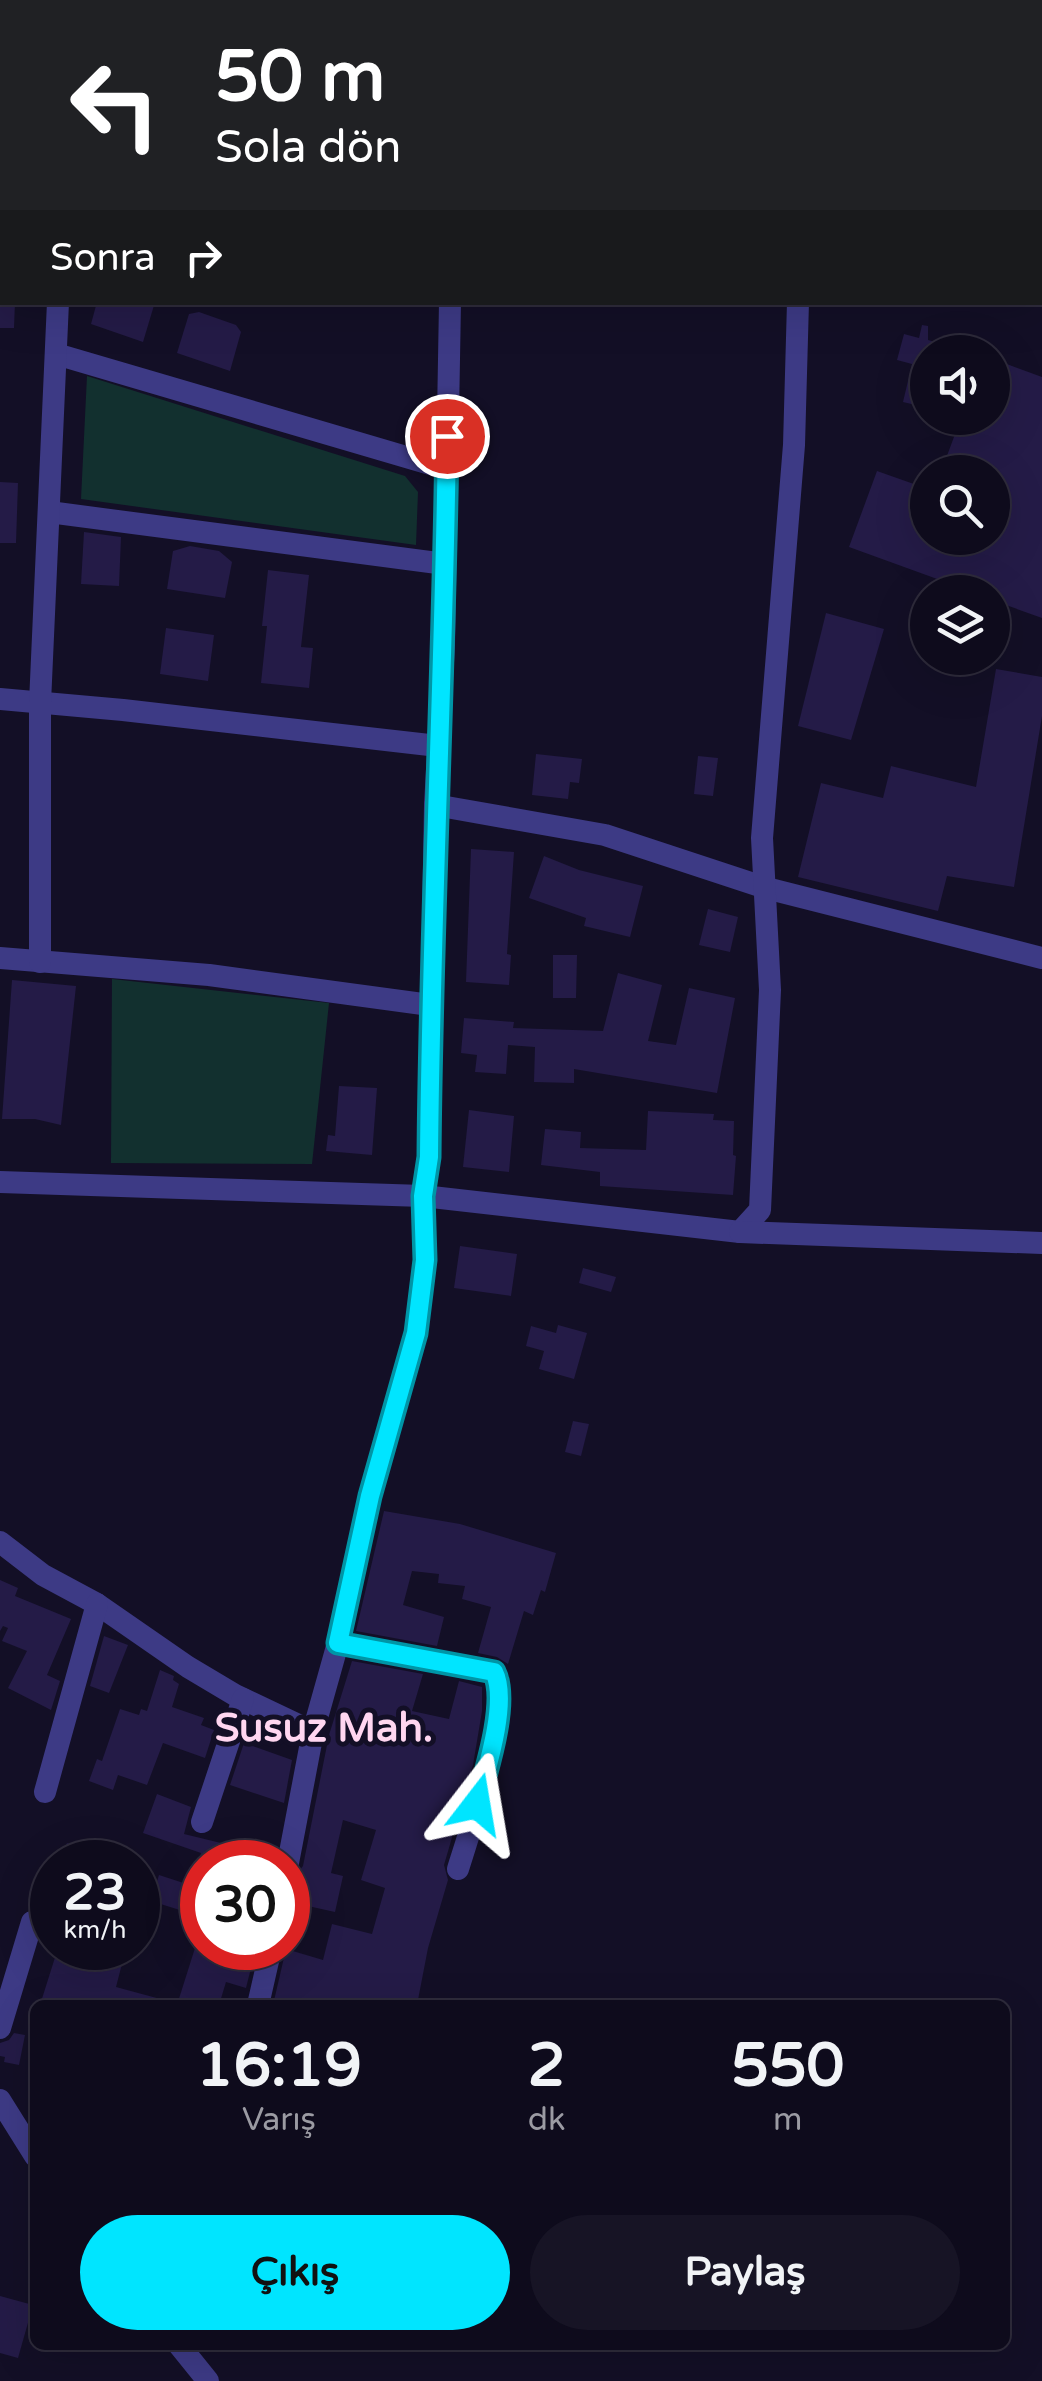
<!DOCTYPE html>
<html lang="tr">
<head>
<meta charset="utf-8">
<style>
  :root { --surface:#0e0b1c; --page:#171425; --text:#f1f3f6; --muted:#9b9ba3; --line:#2e2b3b; --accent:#00e5ff }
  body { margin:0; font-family:"Varela Round",sans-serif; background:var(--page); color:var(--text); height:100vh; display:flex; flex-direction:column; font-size:38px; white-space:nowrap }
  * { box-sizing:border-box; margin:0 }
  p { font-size:32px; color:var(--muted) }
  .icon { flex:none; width:55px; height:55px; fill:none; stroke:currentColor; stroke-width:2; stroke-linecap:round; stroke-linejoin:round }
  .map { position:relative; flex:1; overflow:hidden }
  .panel { position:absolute; left:30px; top:2000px; width:980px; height:350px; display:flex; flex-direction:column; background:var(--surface); border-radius:15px; box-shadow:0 10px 40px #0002,0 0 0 2px var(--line) }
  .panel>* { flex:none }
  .banner { position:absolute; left:0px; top:0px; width:1042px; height:305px; box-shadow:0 10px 40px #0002,0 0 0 2px var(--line); background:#202124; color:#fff; overflow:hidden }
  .tools { position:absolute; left:910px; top:335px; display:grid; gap:20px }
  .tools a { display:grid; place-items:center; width:100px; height:100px; border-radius:50%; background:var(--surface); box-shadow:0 10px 40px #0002,0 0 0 2px var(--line); font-size:50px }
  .speed { position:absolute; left:30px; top:1840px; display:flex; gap:20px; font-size:50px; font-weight:700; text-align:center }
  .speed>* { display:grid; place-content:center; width:130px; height:130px; border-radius:50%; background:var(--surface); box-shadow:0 10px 40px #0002,0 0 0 2px var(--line); line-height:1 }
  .speed small { font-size:25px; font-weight:400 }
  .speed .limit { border:15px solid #d22; background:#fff; color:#111 }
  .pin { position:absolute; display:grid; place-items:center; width:85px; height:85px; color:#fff; margin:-42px; border:5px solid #fff; border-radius:50%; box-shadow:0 2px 10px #0007 }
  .me { position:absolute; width:110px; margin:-55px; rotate:14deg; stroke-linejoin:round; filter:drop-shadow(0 0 8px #0008) }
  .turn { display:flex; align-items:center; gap:35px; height:210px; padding:0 50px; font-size:45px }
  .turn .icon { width:130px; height:130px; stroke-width:2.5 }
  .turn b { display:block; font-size:70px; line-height:85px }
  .then { display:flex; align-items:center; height:95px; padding:0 50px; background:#0003; gap:20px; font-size:38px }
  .eta { display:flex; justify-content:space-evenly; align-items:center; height:170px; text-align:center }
  .eta b { font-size:60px; font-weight:800; line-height:70px }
  .button { display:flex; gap:20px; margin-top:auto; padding:20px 50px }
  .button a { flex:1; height:115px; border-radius:60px; background:var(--accent); color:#111; font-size:40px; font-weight:800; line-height:115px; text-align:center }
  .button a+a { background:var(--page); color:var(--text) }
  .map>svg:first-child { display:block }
  .green { fill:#12302f }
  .building { fill:#241b47 }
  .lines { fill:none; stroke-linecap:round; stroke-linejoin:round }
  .minor { stroke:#3d3a85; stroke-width:22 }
  .highway { stroke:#ff4fa3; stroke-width:30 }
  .route-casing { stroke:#0095a6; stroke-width:25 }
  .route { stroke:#00e5ff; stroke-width:18 }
  .labels { text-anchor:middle; stroke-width:10; stroke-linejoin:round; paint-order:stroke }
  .district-label { font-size:40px; font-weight:bold; fill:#ffd6f0; stroke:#130f26 }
</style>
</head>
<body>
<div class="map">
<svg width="1042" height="2381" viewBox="0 0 1042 2381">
  <rect width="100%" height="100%" fill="#130f26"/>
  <g class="green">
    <polygon points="87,376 405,476 418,492 416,545 81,499"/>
    <polygon points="112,979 329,1003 312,1164 111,1163"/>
  </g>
  <g class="building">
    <polygon points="0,302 15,302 14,328 0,328"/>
    <polygon points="97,302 155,302 143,342 91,324"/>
    <polygon points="199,312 236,325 241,332 230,371 177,353 189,314"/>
    <polygon points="922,325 928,326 928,340 956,348 955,352 928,352 928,408 903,402 912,364 897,360 904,334 919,338"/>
    <polygon points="1004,363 1042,377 1042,618 992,600 992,592 973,592 849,547 877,471 928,489 928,538 992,538 992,472 941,472 961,418 992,418 992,395"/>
    <polygon points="0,482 18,483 16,543 0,543"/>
    <polygon points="84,532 121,537 119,586 81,584"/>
    <polygon points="190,546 219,551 232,562 225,598 167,589 173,551"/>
    <polygon points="268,570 309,575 301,647 313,648 309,688 261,683 267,626 262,626"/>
    <polygon points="826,613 884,629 851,740 798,726"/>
    <polygon points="166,628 214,635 208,681 160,674"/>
    <polygon points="996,669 1042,677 1042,716 1014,887 947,876 938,911 798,877 821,783 883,798 891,766 976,787"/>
    <polygon points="536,754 582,759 579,783 570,782 568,799 532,795"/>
    <polygon points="698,756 718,758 713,796 694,794"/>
    <polygon points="471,849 514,852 507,954 511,955 509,985 466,982"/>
    <polygon points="544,856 579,870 643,886 630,937 584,926 586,918 529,898"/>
    <polygon points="708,909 738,917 730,952 699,945"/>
    <polygon points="553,955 577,955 576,998 553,998"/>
    <polygon points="618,973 662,985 648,1041 676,1045 689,988 735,998 717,1093 574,1069 574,1083 534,1082 535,1047 508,1045 506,1074 475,1072 477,1055 461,1053 464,1018 514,1022 513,1028 603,1031"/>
    <polygon points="12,980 76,986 61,1125 35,1119 2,1119"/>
    <polygon points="339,1086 377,1088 372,1155 326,1151 328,1135 335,1136"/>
    <polygon points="469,1110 514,1116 509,1172 463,1167"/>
    <polygon points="648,1111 714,1114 713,1120 734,1121 733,1155 736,1156 733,1195 600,1186 600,1172 541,1165 545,1129 581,1132 580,1148 646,1150"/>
    <polygon points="460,1246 517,1254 511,1296 454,1288"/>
    <polygon points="583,1268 616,1277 611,1292 579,1283"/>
    <polygon points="558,1325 587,1333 574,1379 539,1369 544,1351 526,1346 531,1326 556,1333"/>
    <polygon points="573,1421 589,1424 581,1456 565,1452"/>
    <polygon points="384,1511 460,1524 556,1553 545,1592 541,1590 533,1615 524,1611 508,1664 497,1657 478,1653 491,1607 462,1599 465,1586 438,1583 439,1574 412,1571 403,1605 444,1617 437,1646 356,1631"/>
    <polygon points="0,1580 18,1588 15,1596 71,1619 47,1675 60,1681 51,1710 8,1688 27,1651 2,1641 8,1628 3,1626 0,1631"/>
    <polygon points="104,1636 128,1645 109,1693 90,1686"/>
    <polygon points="352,1661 423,1674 412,1711 449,1719 459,1681 482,1687 482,1711 473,1765 444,1865 448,1880 428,1948 417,2005 273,2005 286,1949 323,1960 332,1924 372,1934 385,1888 361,1880 376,1830 343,1820 331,1873 343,1876 335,1912 290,1902 296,1875 303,1866 329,1735"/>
    <polygon points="160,1670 174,1676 173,1680 179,1684 172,1707 204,1718 201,1725 214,1730 205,1758 163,1743 147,1785 118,1775 113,1790 89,1781 97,1759 102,1761 120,1709 139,1715 141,1709 147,1711"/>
    <polygon points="244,1743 292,1760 284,1803 230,1785"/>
    <polygon points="157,1794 191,1807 184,1834 274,1856 273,1862 199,1862 201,1853 143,1833"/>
    <polygon points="67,1843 115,1861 115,1862 60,1862"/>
    <polygon points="159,1875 202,1889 202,1917 151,1901"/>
    <polygon points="58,1948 104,1948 102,1954 123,1960 116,1987 164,2000 163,2005 40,2005"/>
    <polygon points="195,1948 256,1948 246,1988 226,1982 219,2005 177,2005"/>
    <polygon points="14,2033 25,2035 19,2065 4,2062 5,2057 0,2056 0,2043 9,2040"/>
    <polygon points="0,2296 33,2305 18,2358 0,2353"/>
  </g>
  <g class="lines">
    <g class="minor">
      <polyline points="208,0 217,2"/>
      <polyline points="71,2 71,0"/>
      <polyline points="281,2 285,0"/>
      <polyline points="566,2 566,0"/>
      <polyline points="827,2 827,0"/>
      <polyline points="948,2 948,0"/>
      <polyline points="0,275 2,275"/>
      <polyline points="56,354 447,469"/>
      <polyline points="49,512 445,564"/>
      <polyline points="0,699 123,710 438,746"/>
      <polyline points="435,805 605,835 766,888 1042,958"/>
      <polyline points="0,958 209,975 430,1005"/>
      <polyline points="40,962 40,703 58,302"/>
      <polyline points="0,1182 423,1196 740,1232 760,1210 770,990 762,838 794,445 798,302"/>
      <polyline points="740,1232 1042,1243"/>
      <polyline points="0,1542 43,1575 97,1604 188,1667 235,1695 313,1732"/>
      <path d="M338,1643L493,1671C512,1708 471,1827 458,1869"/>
      <polyline points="45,1792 97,1604"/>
      <polyline points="202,1822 243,1699"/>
      <polyline points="288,1863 313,1732 338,1643 370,1496 416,1333 425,1260 423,1196 429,1157 435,805 444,645 450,302"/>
      <polyline points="258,2005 271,1948"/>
      <polyline points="0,2028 32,1922"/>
      <polyline points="0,2100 35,2156"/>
      <polyline points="179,2345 208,2381"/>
    </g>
    <g class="highway">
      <polyline points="330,0 337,2"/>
      <polyline points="424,0 431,2"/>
      <polyline points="1040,218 1042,219"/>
      <polyline points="1040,253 1042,254"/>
    </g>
  </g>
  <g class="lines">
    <defs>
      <path id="route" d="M447,436C444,676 431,916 429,1157L423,1196L425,1260L416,1333L370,1496L338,1643L494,1672C509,1701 486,1772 477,1804"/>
    </defs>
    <use href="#route" class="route-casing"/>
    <use href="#route" class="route"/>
  </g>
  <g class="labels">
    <g class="district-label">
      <text x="324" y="1741">Susuz Mah.</text>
    </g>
  </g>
</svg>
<div class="tools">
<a><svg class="icon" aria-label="sound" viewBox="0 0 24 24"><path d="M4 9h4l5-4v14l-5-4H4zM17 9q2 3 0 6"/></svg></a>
<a><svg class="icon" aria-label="search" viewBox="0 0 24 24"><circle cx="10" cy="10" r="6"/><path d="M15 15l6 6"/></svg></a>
<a><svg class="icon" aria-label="layers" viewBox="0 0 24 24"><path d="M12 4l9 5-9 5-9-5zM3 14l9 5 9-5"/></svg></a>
</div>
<div class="speed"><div>23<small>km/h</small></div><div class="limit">30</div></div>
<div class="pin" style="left:447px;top:436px;background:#d93025"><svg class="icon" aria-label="arrive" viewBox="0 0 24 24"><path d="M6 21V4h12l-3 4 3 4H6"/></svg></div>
<svg class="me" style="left:477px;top:1804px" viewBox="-20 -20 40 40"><path d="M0-17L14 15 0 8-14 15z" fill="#00e5ff" stroke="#fff" stroke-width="4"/></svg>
<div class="banner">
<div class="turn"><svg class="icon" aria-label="left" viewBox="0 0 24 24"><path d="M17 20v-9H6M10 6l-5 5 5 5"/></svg><div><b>50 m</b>Sola dön</div></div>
<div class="then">Sonra<svg class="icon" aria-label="right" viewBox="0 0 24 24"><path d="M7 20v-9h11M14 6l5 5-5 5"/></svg></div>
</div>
<section class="panel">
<div class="eta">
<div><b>16:19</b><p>Varış</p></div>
<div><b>2</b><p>dk</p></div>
<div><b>550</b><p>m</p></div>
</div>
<div class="button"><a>Çıkış</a><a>Paylaş</a></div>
</section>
</div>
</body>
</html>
